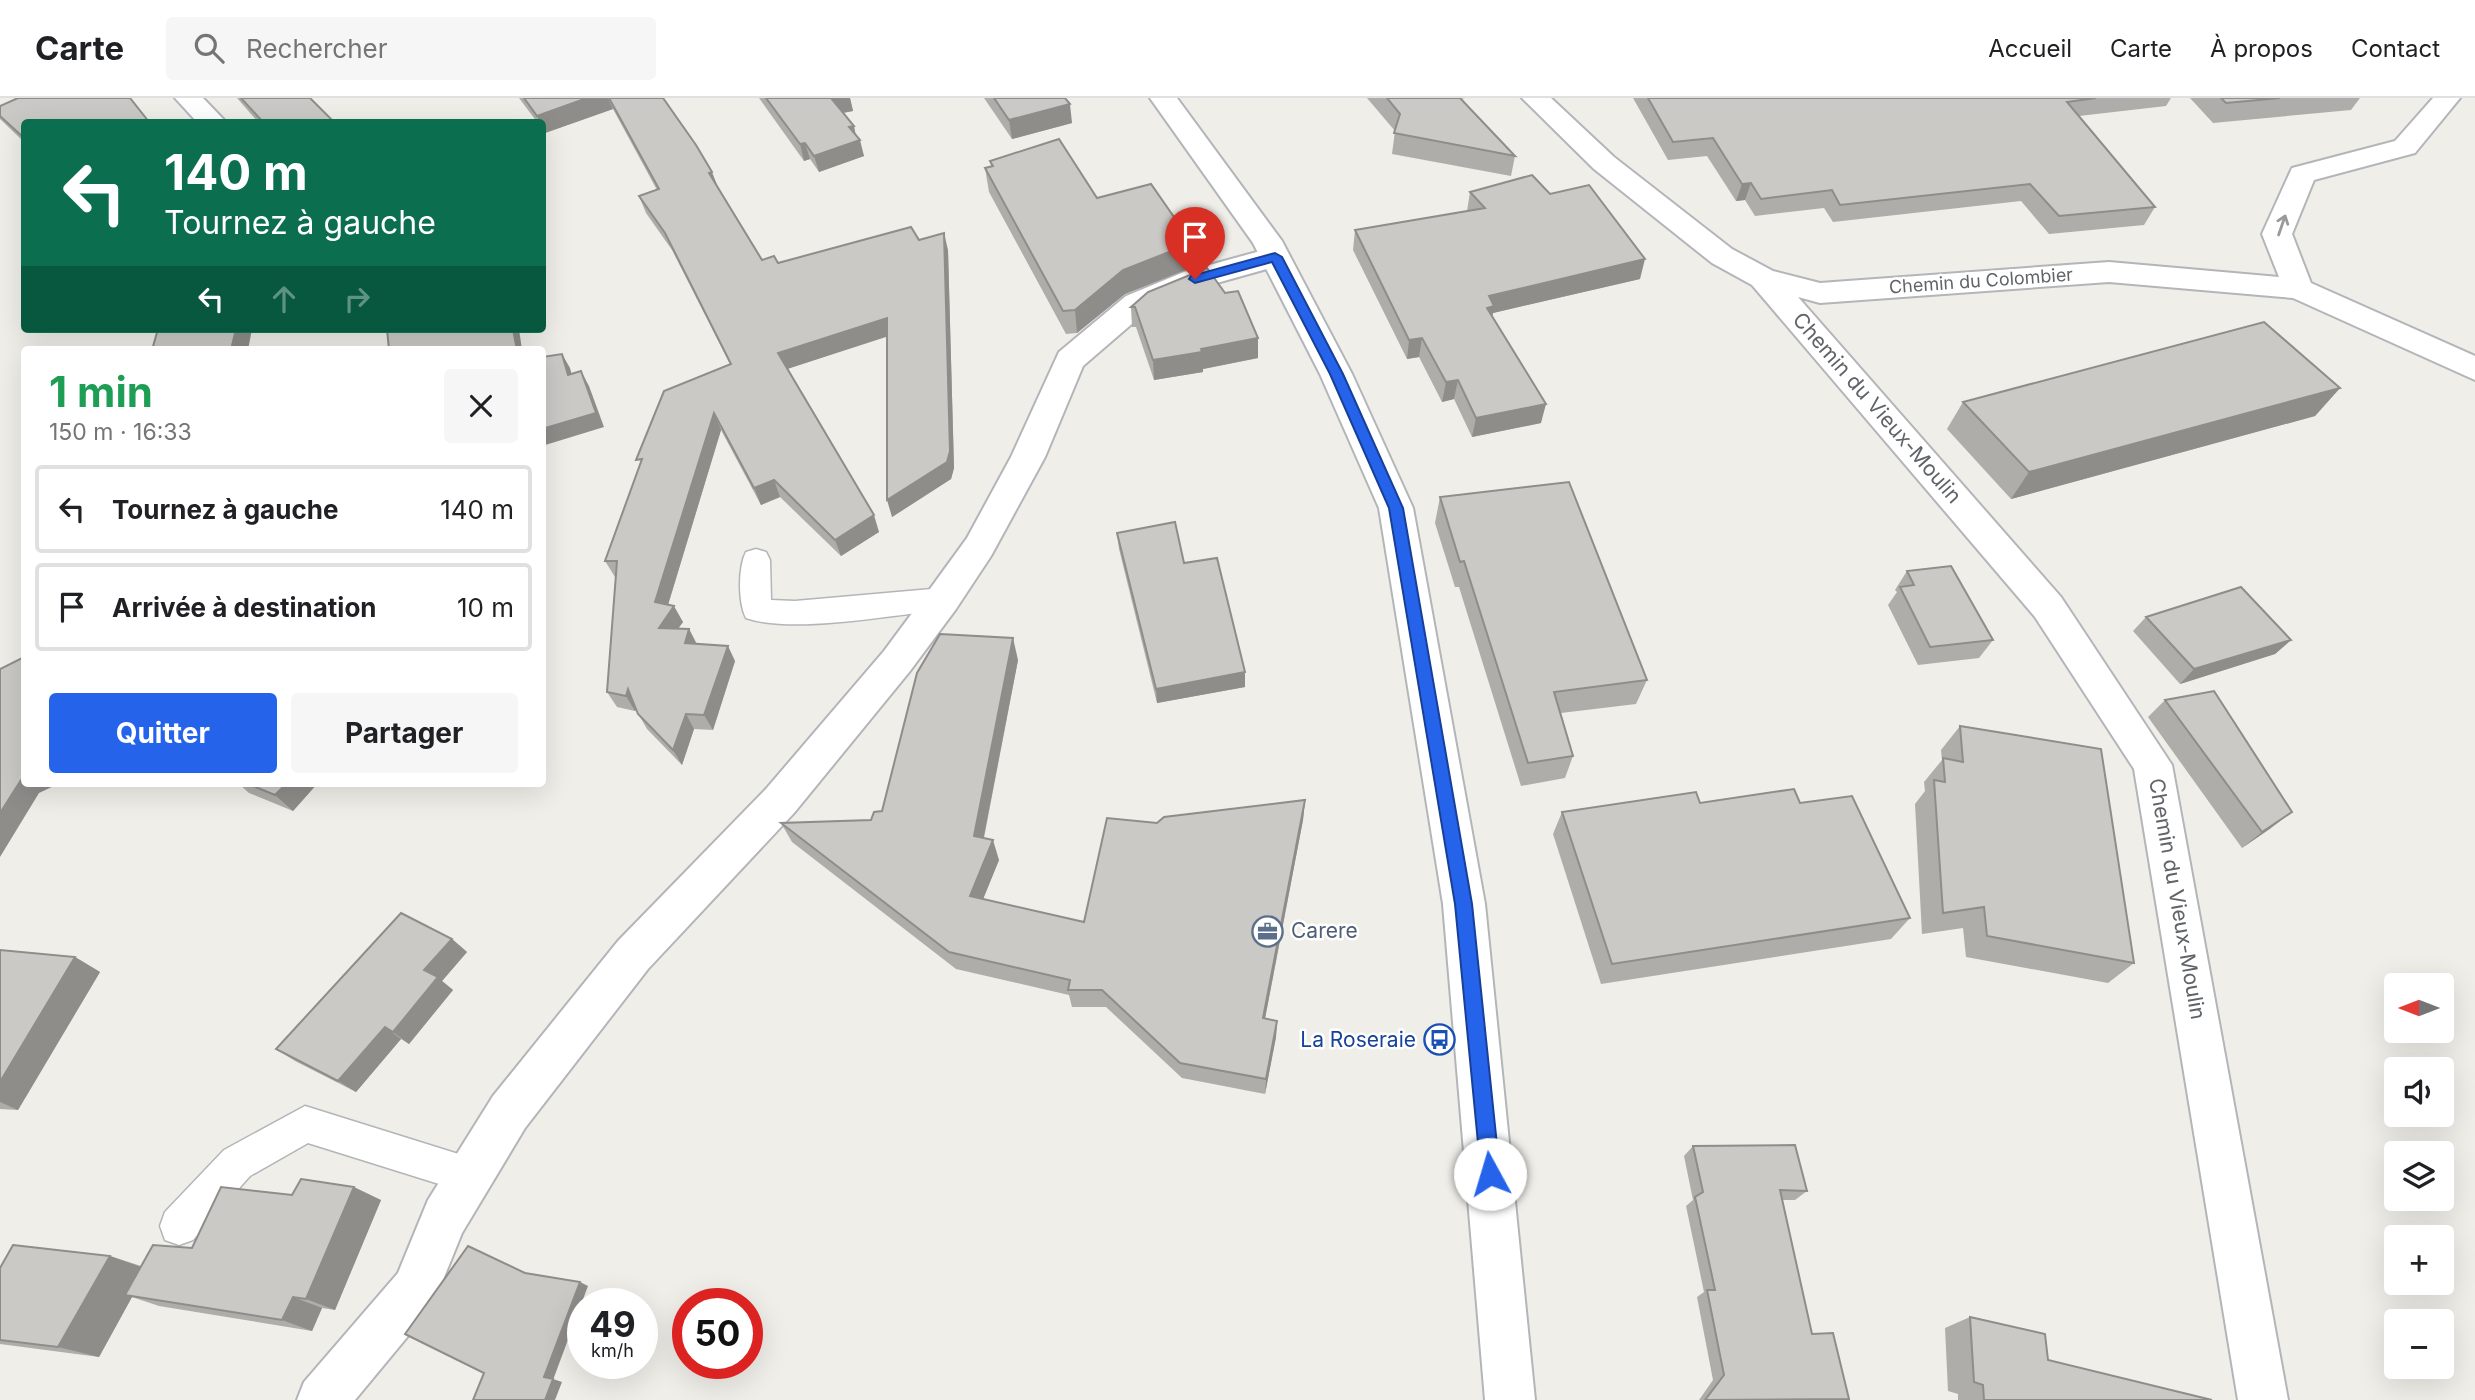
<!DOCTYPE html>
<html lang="fr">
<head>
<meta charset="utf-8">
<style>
  :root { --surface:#fff; --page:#f6f6f6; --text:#202124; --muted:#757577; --line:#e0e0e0; --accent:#2563eb }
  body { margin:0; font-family:Inter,sans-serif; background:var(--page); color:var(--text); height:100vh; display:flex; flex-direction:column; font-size:26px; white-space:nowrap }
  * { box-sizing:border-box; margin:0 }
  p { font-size:23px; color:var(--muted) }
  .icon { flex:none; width:38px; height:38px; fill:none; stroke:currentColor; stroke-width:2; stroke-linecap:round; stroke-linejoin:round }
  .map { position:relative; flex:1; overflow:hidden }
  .panel { position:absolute; left:21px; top:248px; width:525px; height:441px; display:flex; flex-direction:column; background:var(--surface); border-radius:7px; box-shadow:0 7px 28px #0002 }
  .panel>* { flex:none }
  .top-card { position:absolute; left:21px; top:21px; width:525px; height:214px; border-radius:7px; box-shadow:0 7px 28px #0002; background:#0b6e4f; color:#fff; overflow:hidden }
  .needle { width:46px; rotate:270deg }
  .fabs { position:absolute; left:2384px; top:875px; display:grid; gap:14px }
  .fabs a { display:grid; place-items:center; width:70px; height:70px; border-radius:7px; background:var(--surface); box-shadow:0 7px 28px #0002; font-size:35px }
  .speed { position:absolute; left:567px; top:1190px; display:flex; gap:14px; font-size:35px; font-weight:700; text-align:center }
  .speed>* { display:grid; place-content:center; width:91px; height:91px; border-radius:50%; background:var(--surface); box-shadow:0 7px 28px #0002; line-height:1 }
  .speed small { font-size:18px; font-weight:400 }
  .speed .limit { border:10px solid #d22; background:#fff; color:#111 }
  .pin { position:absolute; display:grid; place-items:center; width:60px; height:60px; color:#fff; margin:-72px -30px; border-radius:50% 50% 50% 0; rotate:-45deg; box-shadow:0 0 7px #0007 }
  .pin .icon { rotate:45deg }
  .me { position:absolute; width:77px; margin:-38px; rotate:354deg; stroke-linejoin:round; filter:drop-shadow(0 0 5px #0008) }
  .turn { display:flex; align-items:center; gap:24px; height:147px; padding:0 28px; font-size:32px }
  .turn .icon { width:91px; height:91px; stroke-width:2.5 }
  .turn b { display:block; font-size:49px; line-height:60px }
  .lanes { display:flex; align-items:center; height:66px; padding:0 28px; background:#0003; justify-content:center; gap:35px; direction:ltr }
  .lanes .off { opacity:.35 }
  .round { display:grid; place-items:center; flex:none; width:74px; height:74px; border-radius:7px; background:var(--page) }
  .head { display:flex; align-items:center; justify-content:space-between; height:119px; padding:0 28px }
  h1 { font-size:42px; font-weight:700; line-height:52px; color:#1e9e55 }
  .cta { display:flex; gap:14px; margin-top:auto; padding:14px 28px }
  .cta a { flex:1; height:80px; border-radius:7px; background:var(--accent); color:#fff; font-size:28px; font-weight:700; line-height:80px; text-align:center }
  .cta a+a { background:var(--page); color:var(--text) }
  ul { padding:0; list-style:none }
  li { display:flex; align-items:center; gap:21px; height:88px; margin:0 14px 10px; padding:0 14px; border:4px solid var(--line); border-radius:7px }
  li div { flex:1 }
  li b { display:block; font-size:26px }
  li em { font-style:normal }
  header { display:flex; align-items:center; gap:42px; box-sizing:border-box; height:98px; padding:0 35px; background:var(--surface); border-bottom:2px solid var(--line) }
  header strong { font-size:33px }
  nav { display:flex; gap:38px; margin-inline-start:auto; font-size:24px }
  .search { width:490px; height:63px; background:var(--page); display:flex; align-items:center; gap:18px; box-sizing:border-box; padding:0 24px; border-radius:7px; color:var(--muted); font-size:26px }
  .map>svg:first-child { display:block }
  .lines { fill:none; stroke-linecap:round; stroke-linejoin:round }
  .service-casing { stroke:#b3b5b9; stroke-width:3 }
  .minor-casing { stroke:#b3b5b9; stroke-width:4 }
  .secondary-casing { stroke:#b3b6b9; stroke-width:4 }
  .service { fill:#fff; fill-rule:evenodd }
  .minor { fill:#fff; fill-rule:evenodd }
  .secondary { fill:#fff; fill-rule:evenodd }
  .wall { fill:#afada9 }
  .shaded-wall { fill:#8e8d8a }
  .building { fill:#cbc9c5; stroke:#8e8d8a; stroke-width:2 }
  .oneway { stroke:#989a9c }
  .route { fill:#2563eb; stroke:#184099; stroke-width:2 }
  .labels { text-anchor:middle; stroke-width:5; stroke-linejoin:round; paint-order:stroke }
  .far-street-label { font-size:18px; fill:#606367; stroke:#fff }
  .street-label { font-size:21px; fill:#606367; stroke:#fff }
  .service-label { font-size:21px; fill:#4e5e75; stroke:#fff; text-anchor:start }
  .transit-label { font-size:21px; fill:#164399; stroke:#fff; text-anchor:end }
</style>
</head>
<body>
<header>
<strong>Carte</strong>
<div class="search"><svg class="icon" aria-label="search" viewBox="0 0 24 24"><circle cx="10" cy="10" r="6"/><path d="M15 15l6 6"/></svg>Rechercher</div>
<nav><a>Accueil</a><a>Carte</a><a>À propos</a><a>Contact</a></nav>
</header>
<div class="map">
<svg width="2475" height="1302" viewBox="0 0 2475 1302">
  <rect width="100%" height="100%" fill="#f0eee9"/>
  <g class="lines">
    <defs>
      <g id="service">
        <path d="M756,451L766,454L770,462L771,502L795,503L943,490L953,493L958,501L953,509L943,512C891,517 793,536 746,520C738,505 738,469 746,454Z"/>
        <polygon points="305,1008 484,1064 490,1077 484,1090 471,1096 308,1045 250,1078 193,1142 179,1147 165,1142 160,1128 165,1114 224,1052"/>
      </g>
      <g id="minor">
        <polygon points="175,0 203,0 226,24 197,24"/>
        <polygon points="1522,0 1551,0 1614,59 1732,151 1773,173 1820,185 2109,164 2279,179 2262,136 2292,70 2395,43 2433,0 2460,0 2415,55 2314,82 2292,136 2311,185 2475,258 2475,282 2293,200 2109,184 1820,205 1798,199 2061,499 2172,667 2288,1302 2238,1302 2134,671 2035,519 1752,187 1712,165 1594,71"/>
        <polygon points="1275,149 1285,152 1290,159 1285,166 1206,188 1148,212 1083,268 1045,359 991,458 956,511 910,573 794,715 648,871 525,1030 462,1135 432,1209 355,1302 297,1302 304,1284 398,1175 428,1102 493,998 618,843 766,691 884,553 930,491 967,440 1011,359 1059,254 1126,198 1184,174"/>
      </g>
      <polygon id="secondary" points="1150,0 1177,0 1282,143 1352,276 1413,410 1485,806 1535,1302 1485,1302 1443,806 1379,410 1320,276 1253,145"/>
    </defs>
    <use href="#service" class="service-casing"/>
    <use href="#minor" class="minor-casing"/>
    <use href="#secondary" class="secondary-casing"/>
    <use href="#service" class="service"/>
    <use href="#minor" class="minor"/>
    <use href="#secondary" class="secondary"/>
  </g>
  <g class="wall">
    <polygon points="237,0 310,0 334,24 258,24"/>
    <polygon points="519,0 663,0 762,162 778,165 919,142 948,152 954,370 951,381 892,419 887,238 787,271 879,434 841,458 780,399 761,407 721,332 668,507 683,524 678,531 689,531 697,546 735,563 713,632 694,631 682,667 647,631 636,612 635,613 617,609 607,594 616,479 615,479 605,463 730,266 672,152 646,115 639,98 657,92 613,11 545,35 542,32 542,24 537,24"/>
    <polygon points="759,0 850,0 853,13 843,15 856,38 864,58 819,74 810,61 804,63"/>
    <polygon points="984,0 1065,0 1072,25 1012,41"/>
    <polygon points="1367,0 1465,0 1461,1 1515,58 1511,78 1392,56 1395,33"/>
    <polygon points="1633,0 2171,0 2166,8 2079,18 2155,109 2144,127 2049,136 2021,103 1833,124 1824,110 1755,118 1745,102 1736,103 1707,58 1668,62"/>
    <polygon points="2190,0 2360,0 2351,12 2213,25"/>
    <polygon points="0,8 24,24 24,44 0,21"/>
    <polygon points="990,63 1097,100 1192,145 1193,169 1125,196 1077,235 1066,236 989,94 985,70 991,68"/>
    <polygon points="1470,94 1550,96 1640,181 1493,215 1492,219 1541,325 1472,339 1454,301 1442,304 1419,259 1407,261 1353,152 1355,132 1467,113"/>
    <polygon points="1225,195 1258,240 1258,260 1203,271 1203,274 1154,282 1136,229 1132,229 1131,209"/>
    <polygon points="2340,290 2315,318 2011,401 1947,331 1963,304"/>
    <polygon points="1440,399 1647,582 1636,606 1561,615 1573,658 1565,680 1521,688 1459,489 1455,489 1435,425"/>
    <polygon points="1117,435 1184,465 1245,574 1245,589 1157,605 1119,451"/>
    <polygon points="1907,473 1993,542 1979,560 1918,567 1888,507 1897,494 1895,492"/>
    <polygon points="2146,519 2291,542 2275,556 2180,586 2133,533"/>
    <polygon points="1018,562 984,740 999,762 983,801 1084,824 1157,725 1305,702 1303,722 1265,921 1277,923 1276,939 1265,996 1182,980 1106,909 1072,909 1069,897 956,871 792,744 781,725 871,722 882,713"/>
    <polygon points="2165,602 2271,730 2242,750 2148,619"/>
    <polygon points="1960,628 2134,865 2108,885 1966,859 1963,830 1922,836 1915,706 1925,693 1924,684 1942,662 1941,652"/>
    <polygon points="239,686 317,686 293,713 249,695"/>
    <polygon points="1700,705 1800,705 1910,820 1891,841 1601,886 1553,736 1562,714"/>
    <polygon points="452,841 467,854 442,883 453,892 409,946 401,941 356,994 295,963 276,951"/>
    <polygon points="0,852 75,859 100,874 18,1012 0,1011"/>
    <polygon points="1693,1048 1807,1093 1795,1102 1782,1102 1812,1236 1849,1301 1699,1302 1713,1282 1697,1199 1704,1194 1686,1108 1693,1102 1684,1058"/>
    <polygon points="292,1097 381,1102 335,1212 322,1210 312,1233 159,1208 132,1199 99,1259 0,1246 0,1170 110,1158 141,1168 192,1150"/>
    <polygon points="1970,1219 2048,1262 2212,1302 1958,1302 1958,1296 1948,1293 1945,1230"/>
  </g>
  <g class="shaded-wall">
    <polygon points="587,0 608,0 613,11 545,35 542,30 542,24 540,24 537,18"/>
    <polygon points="831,0 850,0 853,13 836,16"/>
    <polygon points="1070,6 1072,25 1012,41 1009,22"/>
    <polygon points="854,28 857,43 860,42 864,58 819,74 814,58 849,29"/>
    <polygon points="805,45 810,61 804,63 800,46"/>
    <polygon points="712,74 719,92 709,75"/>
    <polygon points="1751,85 1745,102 1736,103 1742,86"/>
    <polygon points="944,135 948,152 954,370 951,381 892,419 887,402"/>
    <polygon points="1192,145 1193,169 1125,196 1077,235 1075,212 1123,172"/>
    <polygon points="1645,161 1640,181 1493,215 1490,228 1483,229 1489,198"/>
    <polygon points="887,220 892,237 784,272 778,255"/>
    <polygon points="236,231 252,231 248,252 231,252"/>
    <polygon points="513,231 519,231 522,252 517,252"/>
    <polygon points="1258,240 1258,260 1203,271 1203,274 1154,282 1153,262 1201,251"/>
    <polygon points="1422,240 1419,259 1407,261 1409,242"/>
    <polygon points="562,256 570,270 576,292 568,277"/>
    <polygon points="581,273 589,288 604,329 542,348 542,331"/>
    <polygon points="1458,282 1454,301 1442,304 1446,284"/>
    <polygon points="2340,290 2315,318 2011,401 2029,374"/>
    <polygon points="1546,306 1541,325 1472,339 1476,320"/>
    <polygon points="714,315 721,332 664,520 655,504"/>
    <polygon points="774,382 780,399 761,407 754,390"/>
    <polygon points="874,417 879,434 841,458 835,442"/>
    <polygon points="674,508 683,524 667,545 659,530"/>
    <polygon points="689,531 697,547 685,545"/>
    <polygon points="1013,540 1018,562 980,758 974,738"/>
    <polygon points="2291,542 2275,556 2180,586 2194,571"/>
    <polygon points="728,548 735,563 713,632 704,617"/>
    <polygon points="1245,574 1245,589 1157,605 1156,591"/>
    <polygon points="628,591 638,606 635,613 626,598"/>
    <polygon points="686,616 694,631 682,667 673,652"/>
    <polygon points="24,680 24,686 58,686 39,695 0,759 0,715 21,682"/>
    <polygon points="286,686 317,686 293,713 275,697"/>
    <polygon points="1305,702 1303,722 1262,936 1263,920"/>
    <polygon points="2292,714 2271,730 2242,750 2262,734"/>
    <polygon points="993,742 999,762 977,816 970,798"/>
    <polygon points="452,841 467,854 442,883 453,892 409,946 393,934 424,872"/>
    <polygon points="75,859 100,874 18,1012 0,1004 0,984"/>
    <polygon points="1277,923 1276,939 1265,996 1266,981"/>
    <polygon points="385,929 401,941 356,994 338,983"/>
    <polygon points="354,1089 381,1102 335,1212 306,1201"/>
    <polygon points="110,1158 147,1171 125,1197 132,1199 99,1259 58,1249"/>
    <polygon points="580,1184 588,1188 553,1282 544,1279"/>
    <polygon points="293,1199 322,1210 312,1233 282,1222"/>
    <polygon points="553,1281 562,1284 555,1302 545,1302"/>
  </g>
  <g class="building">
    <polygon points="18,0 130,0 149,24 24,24 24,40 0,18 0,8"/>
    <polygon points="241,0 310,0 334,24 263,24"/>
    <polygon points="524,0 587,0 537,18"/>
    <polygon points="609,0 663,0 696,47 712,74 709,75 762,162 774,158 778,165 911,129 919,142 944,135 950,353 947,364 887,402 887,220 778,255 874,417 835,442 774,382 754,390 714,315 655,504 674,508 659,530 689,531 685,545 728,548 704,617 686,616 673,652 638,616 628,591 626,598 607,594 617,463 605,463 642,361 636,362 664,293 731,266 665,135 639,98 659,91"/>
    <polygon points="766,0 833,0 831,0 854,28 849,29 860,42 814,58 805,45 800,46"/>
    <polygon points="994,0 1065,0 1070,6 1009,22"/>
    <polygon points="1387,0 1460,0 1515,58 1394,35 1400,16"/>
    <polygon points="1648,0 2096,0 2067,4 2155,109 2059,118 2030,86 1840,107 1832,92 1761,101 1751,85 1742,86 1713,40 1673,44"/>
    <polygon points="2221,0 2280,0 2226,5"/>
    <polygon points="1059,41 1097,100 1151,86 1192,145 1123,172 1075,212 1063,213 985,70 993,68 990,63"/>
    <polygon points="1532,77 1550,96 1589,87 1645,161 1489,198 1494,208 1487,210 1546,306 1476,320 1458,282 1446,284 1422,240 1409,242 1355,132 1485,110 1470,94"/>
    <polygon points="1207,170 1225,195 1238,193 1258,240 1201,251 1202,254 1153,262 1135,209 1131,209 1148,194"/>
    <polygon points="2264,224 2340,290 2029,374 1963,304"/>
    <polygon points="158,231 236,231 231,252 152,252"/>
    <polygon points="387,231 513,231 517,252 389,252"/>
    <polygon points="562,256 568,277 581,273 596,315 542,331 542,259"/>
    <polygon points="1569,384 1647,582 1554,594 1573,658 1528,665 1464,463 1460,464 1440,399"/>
    <polygon points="1175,424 1184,465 1217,460 1245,574 1156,591 1117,435"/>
    <polygon points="1951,468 1993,542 1930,549 1900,489 1914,487 1907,473"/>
    <polygon points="2241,489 2291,542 2194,571 2146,519"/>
    <polygon points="940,536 1013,540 974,738 993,742 970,798 1084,824 1107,720 1157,725 1164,719 1305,702 1263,920 1277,923 1266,981 1180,965 1102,892 1068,892 1070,882 949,854 781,725 871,722 874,714 882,713 917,575"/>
    <polygon points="24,559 24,680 21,682 0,715 0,571"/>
    <polygon points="2214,593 2292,714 2262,734 2165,602"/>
    <polygon points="1960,628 2101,651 2134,865 1987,838 1984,809 1943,815 1934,682 1945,684 1943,660 1963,664"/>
    <polygon points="248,686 286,686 275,697"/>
    <polygon points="1794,691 1800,705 1852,698 1910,820 1612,866 1562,714 1696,694 1700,705"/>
    <polygon points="401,815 452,841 424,872 438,879 393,934 385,929 338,983 276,951"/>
    <polygon points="0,852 75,859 0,984"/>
    <polygon points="1795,1047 1807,1093 1780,1092 1812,1236 1833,1235 1849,1301 1705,1302 1724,1277 1707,1192 1715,1192 1695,1099 1703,1094 1693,1048"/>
    <polygon points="301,1081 354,1089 306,1201 293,1199 282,1222 125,1197 153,1147 192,1150 221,1089 292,1097"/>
    <polygon points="13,1147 110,1158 58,1249 0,1242 0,1170"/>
    <polygon points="468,1148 525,1175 580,1184 544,1279 553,1281 545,1302 473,1302 484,1275 405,1236"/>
    <polygon points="1970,1219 2045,1236 2048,1262 2212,1302 1984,1302 1983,1287 1974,1284"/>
  </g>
  <defs><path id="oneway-shaft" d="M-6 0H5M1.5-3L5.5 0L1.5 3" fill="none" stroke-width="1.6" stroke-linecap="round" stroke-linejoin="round" transform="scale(1.75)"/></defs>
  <use class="oneway" href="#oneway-shaft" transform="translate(2282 127) rotate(-71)"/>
  <polygon class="route" points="1275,155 1282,159 1343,276 1403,410 1472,806 1500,1076 1497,1083 1490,1086 1483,1083 1481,1076 1455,806 1389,410 1330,276 1272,164 1195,185 1189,181 1191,178"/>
  <defs>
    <symbol id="office-ring" viewBox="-11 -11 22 22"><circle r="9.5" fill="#fff" stroke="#5c6f8a" stroke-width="1.5"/><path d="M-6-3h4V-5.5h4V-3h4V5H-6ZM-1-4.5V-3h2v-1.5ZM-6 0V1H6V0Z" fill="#5c6f8a"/></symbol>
    <symbol id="bus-ring" viewBox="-11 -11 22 22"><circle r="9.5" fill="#fff" stroke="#1a4fb4" stroke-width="1.5"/><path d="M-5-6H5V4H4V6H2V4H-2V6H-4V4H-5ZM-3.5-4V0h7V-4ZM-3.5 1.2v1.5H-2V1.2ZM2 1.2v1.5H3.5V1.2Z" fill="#1a4fb4"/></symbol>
  </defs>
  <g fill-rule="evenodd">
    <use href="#office-ring" x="1250" y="816" width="35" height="35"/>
    <use href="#bus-ring" x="1422" y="924" width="35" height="35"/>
  </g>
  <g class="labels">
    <g class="far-street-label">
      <text transform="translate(1981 183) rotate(-4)" y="6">Chemin du Colombier</text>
    </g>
    <g class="street-label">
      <text transform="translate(1877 310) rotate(49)" y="7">Chemin du Vieux-Moulin</text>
      <text transform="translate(2177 801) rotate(80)" y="7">Chemin du Vieux-Moulin</text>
    </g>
    <g class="service-label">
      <text x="1291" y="840">Carere</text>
    </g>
    <g class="transit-label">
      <text x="1416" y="949">La Roseraie</text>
    </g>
  </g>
</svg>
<div class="fabs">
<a><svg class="needle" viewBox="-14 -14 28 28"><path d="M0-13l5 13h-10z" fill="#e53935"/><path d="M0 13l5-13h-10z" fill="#757577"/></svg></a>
<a><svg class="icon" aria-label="sound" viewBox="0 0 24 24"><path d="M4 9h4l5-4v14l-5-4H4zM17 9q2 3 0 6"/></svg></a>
<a><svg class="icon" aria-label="layers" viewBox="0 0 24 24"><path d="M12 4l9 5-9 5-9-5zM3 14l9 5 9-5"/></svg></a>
<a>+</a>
<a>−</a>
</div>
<div class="speed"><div>49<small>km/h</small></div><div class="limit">50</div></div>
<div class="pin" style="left:1195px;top:181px;background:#d93025"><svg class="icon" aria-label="arrive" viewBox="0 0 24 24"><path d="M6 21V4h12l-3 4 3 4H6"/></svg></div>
<svg class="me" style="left:1490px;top:1076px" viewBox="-20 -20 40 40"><circle r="19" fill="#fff"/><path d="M0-13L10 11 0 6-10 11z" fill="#2563eb"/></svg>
<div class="top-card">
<div class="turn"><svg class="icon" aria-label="left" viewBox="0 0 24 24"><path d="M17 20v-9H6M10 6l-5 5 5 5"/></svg><div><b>140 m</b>Tournez à gauche</div></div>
<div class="lanes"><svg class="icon" aria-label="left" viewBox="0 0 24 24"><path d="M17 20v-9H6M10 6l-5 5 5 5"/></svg><svg class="icon off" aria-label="ahead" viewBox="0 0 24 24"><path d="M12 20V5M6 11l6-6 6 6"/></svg><svg class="icon off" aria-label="right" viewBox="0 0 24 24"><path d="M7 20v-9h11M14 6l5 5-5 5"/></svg></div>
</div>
<section class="panel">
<div class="head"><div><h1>1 min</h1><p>150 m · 16:33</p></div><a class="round"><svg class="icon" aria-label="close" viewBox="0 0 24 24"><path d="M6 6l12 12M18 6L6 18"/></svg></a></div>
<ul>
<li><svg class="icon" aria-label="left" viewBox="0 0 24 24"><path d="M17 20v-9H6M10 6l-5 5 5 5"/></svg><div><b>Tournez à gauche</b></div><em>140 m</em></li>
<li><svg class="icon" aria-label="arrive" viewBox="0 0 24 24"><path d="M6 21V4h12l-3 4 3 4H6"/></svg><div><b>Arrivée à destination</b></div><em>10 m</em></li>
</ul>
<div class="cta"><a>Quitter</a><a>Partager</a></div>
</section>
</div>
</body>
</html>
